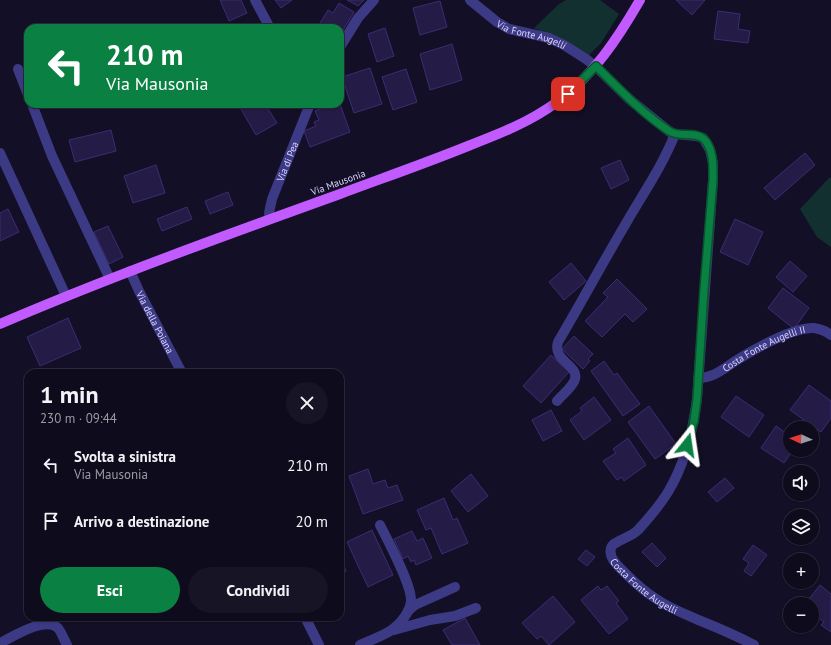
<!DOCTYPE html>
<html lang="it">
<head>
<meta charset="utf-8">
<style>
  :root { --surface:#0e0b1c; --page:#171425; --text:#f1f3f6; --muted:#9b9ba3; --line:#2e2b3b; --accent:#0b8043 }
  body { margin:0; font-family:"PT Sans",sans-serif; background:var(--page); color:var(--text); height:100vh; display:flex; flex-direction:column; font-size:15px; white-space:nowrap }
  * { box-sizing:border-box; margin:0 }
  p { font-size:13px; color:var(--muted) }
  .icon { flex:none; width:22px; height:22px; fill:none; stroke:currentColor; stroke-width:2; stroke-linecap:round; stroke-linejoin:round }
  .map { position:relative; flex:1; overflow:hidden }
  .drawer { position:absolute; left:24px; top:369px; width:320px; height:252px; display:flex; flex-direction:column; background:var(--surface); border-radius:12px; box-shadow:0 1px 3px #0004,0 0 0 1px var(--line) }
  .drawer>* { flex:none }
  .guide { position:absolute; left:24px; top:24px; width:320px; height:84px; border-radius:12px; box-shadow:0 1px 3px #0004,0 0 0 1px var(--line); background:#0b8043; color:#fff; overflow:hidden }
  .needle { width:26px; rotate:274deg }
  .tools { position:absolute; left:783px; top:421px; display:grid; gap:8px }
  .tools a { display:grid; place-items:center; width:36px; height:36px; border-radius:50%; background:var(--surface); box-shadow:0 1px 3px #0004,0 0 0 1px var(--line); font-size:20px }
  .pin { position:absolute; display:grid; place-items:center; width:34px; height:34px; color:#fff; margin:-17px; border-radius:8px; box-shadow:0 2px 6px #0006 }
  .me { position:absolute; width:44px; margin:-22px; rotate:15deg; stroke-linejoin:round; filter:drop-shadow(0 0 3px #0008) }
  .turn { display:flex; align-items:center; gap:14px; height:84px; padding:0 16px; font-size:18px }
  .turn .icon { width:52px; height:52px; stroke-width:2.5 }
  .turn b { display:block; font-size:28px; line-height:34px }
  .round { display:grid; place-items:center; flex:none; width:42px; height:42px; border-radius:21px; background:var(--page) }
  .summary { display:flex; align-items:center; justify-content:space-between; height:68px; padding:0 16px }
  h1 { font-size:24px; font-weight:800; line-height:30px }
  .action { display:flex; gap:8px; margin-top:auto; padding:8px 16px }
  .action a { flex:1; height:46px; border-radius:24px; background:var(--accent); color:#fff; font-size:16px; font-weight:800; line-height:46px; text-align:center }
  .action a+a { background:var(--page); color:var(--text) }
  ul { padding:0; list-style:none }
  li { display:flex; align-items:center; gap:12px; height:56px; padding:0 16px }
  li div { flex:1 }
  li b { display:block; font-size:15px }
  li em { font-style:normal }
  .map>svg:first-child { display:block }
  .green { fill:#12302f }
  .building { fill:#241b47; stroke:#3b2d73 }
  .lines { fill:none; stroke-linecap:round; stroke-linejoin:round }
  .minor { stroke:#3d3a85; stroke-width:10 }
  .major { stroke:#c25bff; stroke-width:10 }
  .route-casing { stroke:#07532c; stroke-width:10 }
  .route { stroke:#0b8043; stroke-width:7 }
  .labels { text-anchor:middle; stroke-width:3; stroke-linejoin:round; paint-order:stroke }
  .street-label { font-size:10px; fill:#d9d4ff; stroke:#130f26 }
</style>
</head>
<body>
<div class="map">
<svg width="831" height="645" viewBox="0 0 831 645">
  <rect width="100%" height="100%" fill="#130f26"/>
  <g class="green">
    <polygon points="566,0 600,0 619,14 601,43 589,55 553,36 534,28 559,4"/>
    <polygon points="829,178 831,178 831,247 817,237 800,209"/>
  </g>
  <g class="building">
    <polygon points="220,0 241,0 247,13 229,21"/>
    <polygon points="275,0 292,0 281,8"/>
    <polygon points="347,0 364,0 358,6"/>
    <polygon points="676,0 705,0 692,15"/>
    <polygon points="440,1 447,27 420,35 413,8"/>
    <polygon points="339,3 354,12 340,35 340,28 317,28 328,10 333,13"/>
    <polygon points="718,11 740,14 738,29 750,31 748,43 714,39"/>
    <polygon points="385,28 394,56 377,62 368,34"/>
    <polygon points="452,44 462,80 430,90 420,54"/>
    <polygon points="370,68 382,104 354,113 342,77"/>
    <polygon points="406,69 417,102 393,110 382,77"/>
    <polygon points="238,104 272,104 267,107 277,123 256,135"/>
    <polygon points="333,104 340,104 350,132 310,147 304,131 316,126 314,122 319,120 315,111"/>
    <polygon points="111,130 116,151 75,162 69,140"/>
    <polygon points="805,153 815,165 775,200 764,188"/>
    <polygon points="620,160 629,180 611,189 601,168"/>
    <polygon points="156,165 165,193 133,203 124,176"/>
    <polygon points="228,192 233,205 210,214 205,201"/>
    <polygon points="187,207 192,219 162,231 157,219"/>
    <polygon points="8,209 19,232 0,241 0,213"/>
    <polygon points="735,219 763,232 748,265 720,252"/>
    <polygon points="108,226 123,257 109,264 94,232"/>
    <polygon points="790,261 807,276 793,292 776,277"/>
    <polygon points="571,263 586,281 564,300 549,282"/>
    <polygon points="617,279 647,309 633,322 625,314 602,337 585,321 608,297 603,293"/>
    <polygon points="783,288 809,308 794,329 768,308"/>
    <polygon points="68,318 81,348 40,366 27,337"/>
    <polygon points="574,336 593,354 588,359 590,361 583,369 562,349"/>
    <polygon points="551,355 569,372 541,403 523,386"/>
    <polygon points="604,361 614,375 617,373 640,404 623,416 591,371"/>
    <polygon points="809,385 831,401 831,418 821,432 790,410"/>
    <polygon points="736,396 764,415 749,437 721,417"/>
    <polygon points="594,397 611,420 584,440 570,420 582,411 580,408"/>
    <polygon points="649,406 676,444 655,459 628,422"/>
    <polygon points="551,410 562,431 543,441 532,420"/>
    <polygon points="776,426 790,436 790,450 793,450 784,463 761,448"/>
    <polygon points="628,438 646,465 624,481 622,477 617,480 603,461 616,453 613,449"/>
    <polygon points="368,469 373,484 385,480 388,488 397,485 403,500 363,514 349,476"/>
    <polygon points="471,474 488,496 468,512 451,491"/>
    <polygon points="725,478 734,488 717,502 708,492"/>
    <polygon points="444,498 453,520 457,518 468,543 442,554 431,528 426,530 417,510"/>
    <polygon points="372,530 393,575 368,587 347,542"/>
    <polygon points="412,531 417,541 423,538 432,558 416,565 414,560 411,562 408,556 403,559 394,539"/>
    <polygon points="652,543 666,558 657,567 642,552"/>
    <polygon points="753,545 767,555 751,576 744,571 749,563 743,559"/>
    <polygon points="586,550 595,557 587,566 578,559"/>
    <polygon points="340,558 346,571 340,574 345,584 340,586"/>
    <polygon points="820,585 831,594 831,632 821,625 824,622 812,613 812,604 805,604"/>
    <polygon points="598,586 601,590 607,586 619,601 616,603 628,619 609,634 581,600"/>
    <polygon points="553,596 575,622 549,645 541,636 537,639 522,623"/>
    <polygon points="465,618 480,645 452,645 443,630"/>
  </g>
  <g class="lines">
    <g class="minor">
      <polyline points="255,0 270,28"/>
      <path id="s1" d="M470,0L497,22L509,29L549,38L564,45L586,59L595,66L629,99L670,132L675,134L696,136L703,138L710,150L713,163V180L697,399C693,430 685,464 668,492C660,505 649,518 638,530C632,537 613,541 611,548C608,558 619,567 625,573C635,583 646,593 658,600C669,608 683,613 696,619C716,627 735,635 754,645"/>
      <polyline points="340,47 358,18 374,0"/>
      <polyline points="18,69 28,95"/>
      <polyline points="32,104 52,156 110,279"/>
      <polyline points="0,153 66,296"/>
      <path id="s2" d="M270,219L269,213L272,199L310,104"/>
      <path id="s3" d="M130,271L139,291L182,373"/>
      <path id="s4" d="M698,378C714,378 724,368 737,360C754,349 794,327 814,328C820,329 826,331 831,335"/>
      <path d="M557,401C562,395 573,387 575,379C579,365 552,361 558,342C581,303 602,264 625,225C642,195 662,167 675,134"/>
      <polyline points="408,611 415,605 455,587"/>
      <polyline points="305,617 319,645"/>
      <polyline points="394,630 430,620 455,616 476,608"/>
      <path d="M0,643C13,637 44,616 58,628C62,633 64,640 67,645"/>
      <path d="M360,645C370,640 384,636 393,629C401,623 410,612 411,601C412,585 388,541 380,525"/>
    </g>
    <path class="major" d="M0,324C112,276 226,235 340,194C383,178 426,163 468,146C499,134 530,122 557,102C593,76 618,38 640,0"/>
  </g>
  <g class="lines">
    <defs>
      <path id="route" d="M568,94L596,66C619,89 642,113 669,131C679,138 695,131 704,139C714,149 713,168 713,180L704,290L697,399L694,421L687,445"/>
    </defs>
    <use href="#route" class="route-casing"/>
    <use href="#route" class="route"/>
  </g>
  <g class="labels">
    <g class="street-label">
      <text dy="4" stroke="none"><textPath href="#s1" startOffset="72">Via Fonte Augelli</textPath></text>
      <text dy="4" stroke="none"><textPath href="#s2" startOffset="61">Via di Pea</textPath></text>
      <text transform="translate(338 182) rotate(-20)" y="4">Via Mausonia</text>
      <text dy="4" stroke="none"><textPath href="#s3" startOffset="57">Via della Poiana</textPath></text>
      <text dy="4" stroke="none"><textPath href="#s4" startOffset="73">Costa Fonte Augelli II</textPath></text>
      <text dy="4" stroke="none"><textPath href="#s1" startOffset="774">Costa Fonte Augelli</textPath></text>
    </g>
  </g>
</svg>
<div class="tools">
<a><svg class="needle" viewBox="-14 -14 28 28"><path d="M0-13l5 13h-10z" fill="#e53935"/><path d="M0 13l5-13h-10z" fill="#9b9ba3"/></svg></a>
<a><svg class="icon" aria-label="sound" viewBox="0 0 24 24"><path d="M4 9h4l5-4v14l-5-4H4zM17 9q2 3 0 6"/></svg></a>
<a><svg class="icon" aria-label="layers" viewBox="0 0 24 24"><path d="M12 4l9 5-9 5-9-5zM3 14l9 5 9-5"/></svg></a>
<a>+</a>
<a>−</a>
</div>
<div class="pin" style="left:568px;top:94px;background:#d93025"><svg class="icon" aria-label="arrive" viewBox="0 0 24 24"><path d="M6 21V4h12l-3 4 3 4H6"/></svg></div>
<svg class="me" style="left:687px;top:445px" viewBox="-20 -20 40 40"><path d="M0-17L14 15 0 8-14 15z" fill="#0b8043" stroke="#fff" stroke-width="4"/></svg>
<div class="guide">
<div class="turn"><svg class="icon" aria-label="left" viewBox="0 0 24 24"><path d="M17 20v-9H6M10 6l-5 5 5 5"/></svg><div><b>210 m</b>Via Mausonia</div></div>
</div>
<section class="drawer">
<div class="summary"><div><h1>1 min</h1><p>230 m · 09:44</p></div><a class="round"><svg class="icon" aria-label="close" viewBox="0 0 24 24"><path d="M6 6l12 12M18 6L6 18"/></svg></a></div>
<ul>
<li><svg class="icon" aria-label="left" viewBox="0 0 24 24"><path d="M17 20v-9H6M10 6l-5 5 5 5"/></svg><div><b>Svolta a sinistra</b><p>Via Mausonia</p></div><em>210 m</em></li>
<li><svg class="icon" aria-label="arrive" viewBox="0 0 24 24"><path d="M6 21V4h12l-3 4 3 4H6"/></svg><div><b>Arrivo a destinazione</b></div><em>20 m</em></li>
</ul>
<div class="action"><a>Esci</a><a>Condividi</a></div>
</section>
</div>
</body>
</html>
